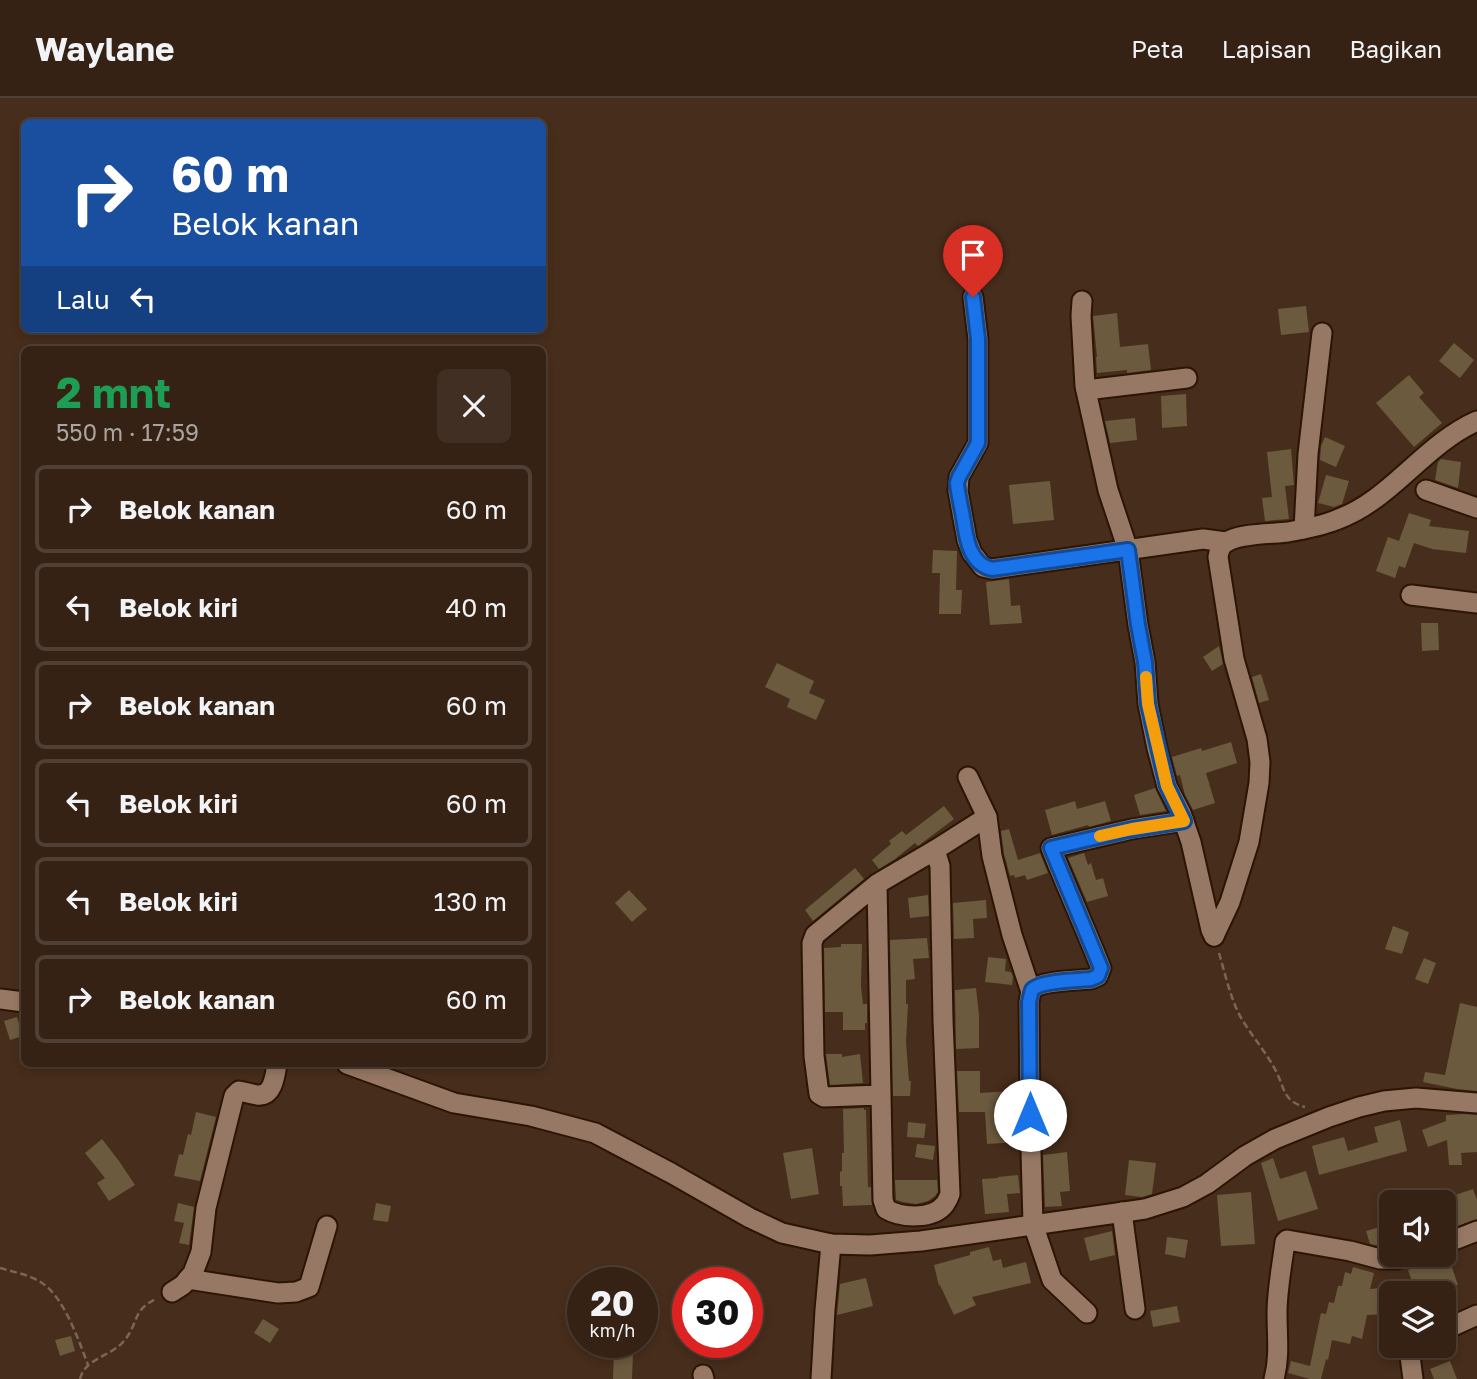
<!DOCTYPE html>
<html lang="id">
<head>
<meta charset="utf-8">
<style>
  :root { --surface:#352214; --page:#402f22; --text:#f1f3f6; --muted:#aaa4a0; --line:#4f3f34 }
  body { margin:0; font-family:"Golos Text",sans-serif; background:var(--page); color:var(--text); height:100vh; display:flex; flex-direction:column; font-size:26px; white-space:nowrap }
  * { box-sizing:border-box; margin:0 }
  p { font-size:23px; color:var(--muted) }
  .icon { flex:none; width:38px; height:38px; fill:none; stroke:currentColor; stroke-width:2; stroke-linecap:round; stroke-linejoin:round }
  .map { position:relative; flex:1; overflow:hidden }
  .drawer { position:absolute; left:21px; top:248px; width:525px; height:721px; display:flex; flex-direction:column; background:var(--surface); border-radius:10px; box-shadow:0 4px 10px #0003,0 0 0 2px var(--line) }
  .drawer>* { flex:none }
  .guide { position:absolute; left:21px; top:21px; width:525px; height:214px; border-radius:10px; box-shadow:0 4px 10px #0003,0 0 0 2px var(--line); background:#1a4fa0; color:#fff; overflow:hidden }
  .controls { position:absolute; left:1379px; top:1092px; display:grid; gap:14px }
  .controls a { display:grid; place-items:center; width:77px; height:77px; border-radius:10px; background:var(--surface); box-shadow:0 4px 10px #0003,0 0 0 2px var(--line); font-size:35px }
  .speed { position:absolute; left:567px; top:1169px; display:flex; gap:14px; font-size:35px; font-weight:700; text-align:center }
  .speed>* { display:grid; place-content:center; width:91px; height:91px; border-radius:50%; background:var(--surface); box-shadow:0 4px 10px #0003,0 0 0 2px var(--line); line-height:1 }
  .speed small { font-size:18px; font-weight:400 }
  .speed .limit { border:10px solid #d22; background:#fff; color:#111 }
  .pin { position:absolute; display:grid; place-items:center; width:60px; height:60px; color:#fff; margin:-72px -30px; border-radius:50% 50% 50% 0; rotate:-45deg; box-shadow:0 0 7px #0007 }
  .pin .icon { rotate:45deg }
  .me { position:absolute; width:77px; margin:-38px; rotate:0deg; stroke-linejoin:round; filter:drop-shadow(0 0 5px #0008) }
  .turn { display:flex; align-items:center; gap:24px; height:147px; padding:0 35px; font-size:32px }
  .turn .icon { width:91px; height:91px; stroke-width:2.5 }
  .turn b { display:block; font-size:49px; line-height:60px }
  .then { display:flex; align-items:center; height:66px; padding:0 35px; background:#0003; gap:14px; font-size:26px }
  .round { display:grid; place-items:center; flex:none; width:74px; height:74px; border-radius:10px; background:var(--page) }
  .head { display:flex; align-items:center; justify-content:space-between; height:119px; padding:0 35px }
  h1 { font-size:42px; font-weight:700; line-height:52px; color:#1e9e55 }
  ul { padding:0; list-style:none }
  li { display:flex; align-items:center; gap:21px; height:88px; margin:0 14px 10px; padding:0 21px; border:4px solid var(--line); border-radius:10px }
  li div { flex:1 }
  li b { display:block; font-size:26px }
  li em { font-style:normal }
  header { display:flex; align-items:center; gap:42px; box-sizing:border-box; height:98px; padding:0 35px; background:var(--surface); border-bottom:2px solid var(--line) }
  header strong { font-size:33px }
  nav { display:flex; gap:38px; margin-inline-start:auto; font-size:24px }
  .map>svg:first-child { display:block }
  .building { fill:#6b5a3e }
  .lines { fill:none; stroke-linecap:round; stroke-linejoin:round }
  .minor-casing { stroke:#2c1504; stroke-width:23 }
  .path { stroke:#7c6555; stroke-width:2.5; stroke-dasharray:7 3.5; stroke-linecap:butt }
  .minor { stroke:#967864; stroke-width:19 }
  .route-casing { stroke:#114b97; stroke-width:18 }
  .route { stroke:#1a73e8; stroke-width:12 }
  .slow { stroke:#f59e0b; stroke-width:12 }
</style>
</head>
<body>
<header>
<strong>Waylane</strong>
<nav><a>Peta</a><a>Lapisan</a><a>Bagikan</a></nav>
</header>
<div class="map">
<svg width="1477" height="1281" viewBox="0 0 1477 1281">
  <rect width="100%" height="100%" fill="#472d1b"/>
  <g class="building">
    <polygon points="1306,208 1309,234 1281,237 1278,211"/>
    <polygon points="1117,215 1120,249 1148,246 1151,272 1127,275 1127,272 1097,275 1096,259 1097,259 1093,218"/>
    <polygon points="1454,245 1474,262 1460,280 1439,263"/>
    <polygon points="1409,277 1424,295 1419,299 1442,325 1414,349 1376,305"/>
    <polygon points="1186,296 1187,328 1162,330 1161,298"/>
    <polygon points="1135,320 1137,342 1110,345 1105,323"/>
    <polygon points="1325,339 1345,348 1336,369 1320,362 1321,348"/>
    <polygon points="1291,351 1294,387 1285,388 1289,421 1265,423 1262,400 1272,399 1267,354"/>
    <polygon points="1441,361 1461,364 1458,390 1435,382 1438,364"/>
    <polygon points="1326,377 1349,383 1342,406 1334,409 1318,405"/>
    <polygon points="1050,383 1054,422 1013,426 1009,387"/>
    <polygon points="1409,415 1431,422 1429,428 1469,433 1466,455 1432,451 1414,445 1405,470 1399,468 1395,480 1376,473 1388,439 1399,443"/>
    <polygon points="933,452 957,453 956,492 962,492 961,516 939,516 940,475 932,475"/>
    <polygon points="1009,481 1011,508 1020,507 1022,525 990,527 986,484"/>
    <polygon points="1421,525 1438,525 1439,552 1422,553"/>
    <polygon points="1219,548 1223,566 1212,573 1203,559"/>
    <polygon points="777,565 814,583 809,595 825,602 816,622 787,609 790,601 765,589"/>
    <polygon points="1261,576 1269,602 1259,605 1252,579"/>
    <polygon points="1231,644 1237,665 1206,675 1215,705 1193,712 1185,697 1180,677 1177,678 1172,659 1201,650 1202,653"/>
    <polygon points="1155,690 1166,713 1140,717 1134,697"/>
    <polygon points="1075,703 1077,711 1105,703 1111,723 1089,729 1088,727 1052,737 1045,712"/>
    <polygon points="944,708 954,721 918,748 915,745 895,761 879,771 872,762 891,746 889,743 902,733 906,737"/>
    <polygon points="1009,731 1018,762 1040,755 1048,775 1027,782 1025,777 1015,780 1014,777 1010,778 1004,756 1001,733"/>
    <polygon points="1084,755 1088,767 1091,765 1096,782 1103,780 1108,798 1087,804 1068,760"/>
    <polygon points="855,770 864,781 813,823 805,812"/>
    <polygon points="629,792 647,811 632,824 615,805"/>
    <polygon points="928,797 929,818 910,820 908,800"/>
    <polygon points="986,802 987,820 973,821 974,840 954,841 953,805"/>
    <polygon points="1393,828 1409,834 1402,856 1385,851"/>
    <polygon points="927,840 929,860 913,861 915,881 906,882 906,906 908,906 906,944 909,983 911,983 910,998 893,998 890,842"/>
    <polygon points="841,846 862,846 861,889 863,906 867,906 867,925 865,925 865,932 843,932 843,914 825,914 824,850 841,849"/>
    <polygon points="988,859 1006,861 1005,873 1011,874 1013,879 1012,887 985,884"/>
    <polygon points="1424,860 1436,865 1428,886 1415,881"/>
    <polygon points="976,890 979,917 979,950 956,951 955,892"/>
    <polygon points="1460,905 1477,909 1477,993 1457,991 1423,984 1425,974 1445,977"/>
    <polygon points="17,919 23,938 10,942 4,923"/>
    <polygon points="826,956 842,956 842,959 860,956 863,985 830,987"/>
    <polygon points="957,973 980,973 980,995 1010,993 1013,1025 1018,1025 1018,1044 987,1046 985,1014 959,1014"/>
    <polygon points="864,1010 864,1012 866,1012 868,1089 871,1089 872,1107 843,1108 842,1088 840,1088 840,1074 842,1073 842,1055 844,1055 843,1011"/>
    <polygon points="196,1014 216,1019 200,1083 174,1078 179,1056 183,1057 188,1036 191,1037"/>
    <polygon points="1464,1016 1477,1017 1477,1054 1461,1055 1462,1067 1449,1067 1447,1042 1428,1049 1422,1032 1446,1023 1446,1017"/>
    <polygon points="1400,1022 1407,1053 1319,1077 1312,1048 1344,1039 1348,1053 1378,1044 1374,1029"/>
    <polygon points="908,1024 926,1026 924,1040 907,1039"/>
    <polygon points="102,1041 119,1063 135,1087 109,1103 97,1085 105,1080 85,1055"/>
    <polygon points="917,1046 935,1048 933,1062 915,1059"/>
    <polygon points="812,1050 819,1096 791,1101 783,1055"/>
    <polygon points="1067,1054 1070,1093 1060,1094 1062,1108 1045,1109 1043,1057"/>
    <polygon points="1273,1060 1280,1081 1306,1073 1318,1111 1278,1123 1261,1065"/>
    <polygon points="1129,1062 1156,1065 1152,1096 1142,1099 1125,1097"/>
    <polygon points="1018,1077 1020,1095 1007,1096 1009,1114 985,1116 982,1081 998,1080 998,1079"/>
    <polygon points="895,1082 937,1082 938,1094 935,1098 928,1103 916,1106 903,1104 896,1102"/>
    <polygon points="1473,1091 1477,1102 1477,1121 1444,1133 1444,1108 1457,1103 1455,1097"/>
    <polygon points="1251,1094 1255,1146 1221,1148 1217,1097"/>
    <polygon points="178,1105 194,1109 189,1147 179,1145 184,1125 174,1123"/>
    <polygon points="376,1105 391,1108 388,1124 373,1122"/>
    <polygon points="1391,1126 1391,1145 1380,1148 1370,1146 1366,1133"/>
    <polygon points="1112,1133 1115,1157 1090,1163 1084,1140"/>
    <polygon points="1167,1139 1188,1142 1185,1160 1165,1156"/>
    <polygon points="989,1149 993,1163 1001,1161 1003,1170 1026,1164 1031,1185 972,1199 976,1207 954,1217 940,1187 939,1188 934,1167 970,1157 970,1154"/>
    <polygon points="1448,1158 1458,1187 1436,1195 1416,1195 1408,1172"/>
    <polygon points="1353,1169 1374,1175 1370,1191 1391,1189 1391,1216 1367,1217 1362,1241 1352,1238 1350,1246 1332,1242 1328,1262 1326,1261 1321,1281 1310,1281 1288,1275 1291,1263 1310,1268 1321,1215 1326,1216 1329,1204 1334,1205 1338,1188 1342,1188 1345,1174 1351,1176"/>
    <polygon points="866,1180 873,1208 837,1217 840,1186"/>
    <polygon points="1177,1208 1180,1224 1153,1229 1150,1213"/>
    <polygon points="263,1221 279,1231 270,1245 254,1235"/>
    <polygon points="71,1238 75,1253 60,1258 55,1242"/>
    <polygon points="614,1253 633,1254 632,1281 613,1281"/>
    <polygon points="1450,1263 1457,1281 1434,1281 1430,1271"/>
  </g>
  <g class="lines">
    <defs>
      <g id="minor">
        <polyline points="973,199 978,241 978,345 959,379 958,393 967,442 972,455 983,469 992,471 1203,441 1226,444"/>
        <polyline points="1082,203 1081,218 1085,288 1108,392 1128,452 1138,527 1145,564 1148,606 1157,650 1167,688 1181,715 1191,744 1211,832 1214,838"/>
        <polyline points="1086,292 1187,280"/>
        <polyline points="1426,392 1477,410"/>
        <polyline points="1304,431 1308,356 1322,235"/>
        <polyline points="1411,497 1477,505"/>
        <polyline points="968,679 987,719 992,758 1012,837 1031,894"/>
        <polyline points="935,752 987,719"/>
        <path d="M877,786L883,1102L886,1111C901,1120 933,1122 945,1106C947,1103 949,1099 950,1096L943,922L940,768L935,752L877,786L815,837L812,845L814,958L819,996L824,999L881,997"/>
        <path d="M1214,838L1230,804L1249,744L1259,685L1260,664L1257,641L1234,561L1218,459C1219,453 1220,448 1225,445C1238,435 1272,436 1288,434C1305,431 1321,428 1336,422C1392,402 1423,347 1477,323"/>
        <polyline points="0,901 24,904"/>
        <polyline points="347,966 454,1005 531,1018 595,1035 671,1075 750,1120 782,1135 831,1146 870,1147 921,1143 1145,1111 1183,1099 1207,1086 1245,1058 1275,1041 1329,1019 1359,1009 1384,1003 1416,1000 1477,1005"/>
        <polyline points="1122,1114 1135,1211"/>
        <polyline points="1444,1146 1477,1133"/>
        <polyline points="188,1181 278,1195 296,1194 309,1189 327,1128"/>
        <path d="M172,1194L183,1187L193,1175L201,1154L206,1110L234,998L239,993C245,994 251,996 257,997C273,999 275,978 277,966"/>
        <path d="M1087,1215L1052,1182L1033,1126L1030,1017L1029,904C1030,900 1030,895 1032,892C1039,883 1079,882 1091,881L1098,878L1101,870C1085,830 1067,790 1051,750L1132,731L1184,723"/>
        <polyline points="1444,1232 1477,1217"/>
        <polyline points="703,1277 704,1281"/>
        <polyline points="821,1281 825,1212 831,1146"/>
        <path d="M1274,1281C1280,1259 1277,1238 1277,1215C1277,1192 1282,1167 1285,1144L1287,1142L1350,1153L1380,1161H1397L1414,1157"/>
        <polyline points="1413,1281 1410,1258 1415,1248"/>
      </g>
    </defs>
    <use href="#minor" class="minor-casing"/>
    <g class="path">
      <path d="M1219,855C1225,875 1230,899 1240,918C1251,937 1266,954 1276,973C1285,991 1283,1003 1305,1009"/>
      <path d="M0,1170C13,1174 31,1177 42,1185C64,1199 79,1243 88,1267"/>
      <path d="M80,1281C85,1260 112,1258 124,1243C139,1225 132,1212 156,1201"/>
    </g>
    <use href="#minor" class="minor"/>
  </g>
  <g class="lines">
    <defs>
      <path id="route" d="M973,199L978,241V345L959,379L957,385C958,396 961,408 963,419C966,439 969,466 992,471L1128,452L1138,527L1145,564L1148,606L1153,628L1167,688L1184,723L1128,732L1051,750L1101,870L1098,878L1091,881C1079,882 1039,883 1032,892C1031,895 1030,900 1029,904L1030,1017"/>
    </defs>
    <use href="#route" class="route-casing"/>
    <use href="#route" class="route"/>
    <polyline class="slow" points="1100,738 1132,731 1184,723 1167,688 1148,606 1146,579"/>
  </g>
</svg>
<div class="controls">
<a><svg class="icon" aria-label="sound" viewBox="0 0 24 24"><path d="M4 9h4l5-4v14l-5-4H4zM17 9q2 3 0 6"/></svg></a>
<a><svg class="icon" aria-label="layers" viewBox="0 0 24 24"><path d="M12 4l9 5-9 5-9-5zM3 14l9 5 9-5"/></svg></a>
</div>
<div class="speed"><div>20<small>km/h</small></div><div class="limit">30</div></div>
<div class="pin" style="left:973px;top:199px;background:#d93025"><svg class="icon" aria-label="arrive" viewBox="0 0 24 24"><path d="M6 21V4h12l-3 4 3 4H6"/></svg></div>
<svg class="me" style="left:1030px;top:1017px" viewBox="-20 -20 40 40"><circle r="19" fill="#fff"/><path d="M0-13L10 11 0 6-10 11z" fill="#1a73e8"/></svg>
<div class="guide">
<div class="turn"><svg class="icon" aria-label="right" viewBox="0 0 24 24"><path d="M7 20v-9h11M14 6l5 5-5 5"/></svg><div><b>60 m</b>Belok kanan</div></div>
<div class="then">Lalu<svg class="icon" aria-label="left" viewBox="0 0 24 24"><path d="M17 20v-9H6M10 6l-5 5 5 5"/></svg></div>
</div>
<section class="drawer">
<div class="head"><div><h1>2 mnt</h1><p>550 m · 17:59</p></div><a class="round"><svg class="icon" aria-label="close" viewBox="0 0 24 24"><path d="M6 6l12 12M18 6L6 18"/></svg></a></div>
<ul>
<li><svg class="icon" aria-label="right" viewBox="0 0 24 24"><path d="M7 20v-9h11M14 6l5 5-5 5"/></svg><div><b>Belok kanan</b></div><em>60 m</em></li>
<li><svg class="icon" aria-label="left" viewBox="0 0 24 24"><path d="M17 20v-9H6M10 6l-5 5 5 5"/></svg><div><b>Belok kiri</b></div><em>40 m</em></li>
<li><svg class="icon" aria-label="right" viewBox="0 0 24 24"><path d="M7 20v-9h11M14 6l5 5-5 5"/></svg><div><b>Belok kanan</b></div><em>60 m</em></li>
<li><svg class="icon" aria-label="left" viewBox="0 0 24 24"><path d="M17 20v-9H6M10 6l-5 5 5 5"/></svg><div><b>Belok kiri</b></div><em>60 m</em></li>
<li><svg class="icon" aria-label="left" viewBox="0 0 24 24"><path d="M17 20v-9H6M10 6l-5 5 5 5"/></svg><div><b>Belok kiri</b></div><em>130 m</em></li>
<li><svg class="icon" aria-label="right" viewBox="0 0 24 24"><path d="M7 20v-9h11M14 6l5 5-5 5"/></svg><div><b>Belok kanan</b></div><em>60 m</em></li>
</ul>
</section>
</div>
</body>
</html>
